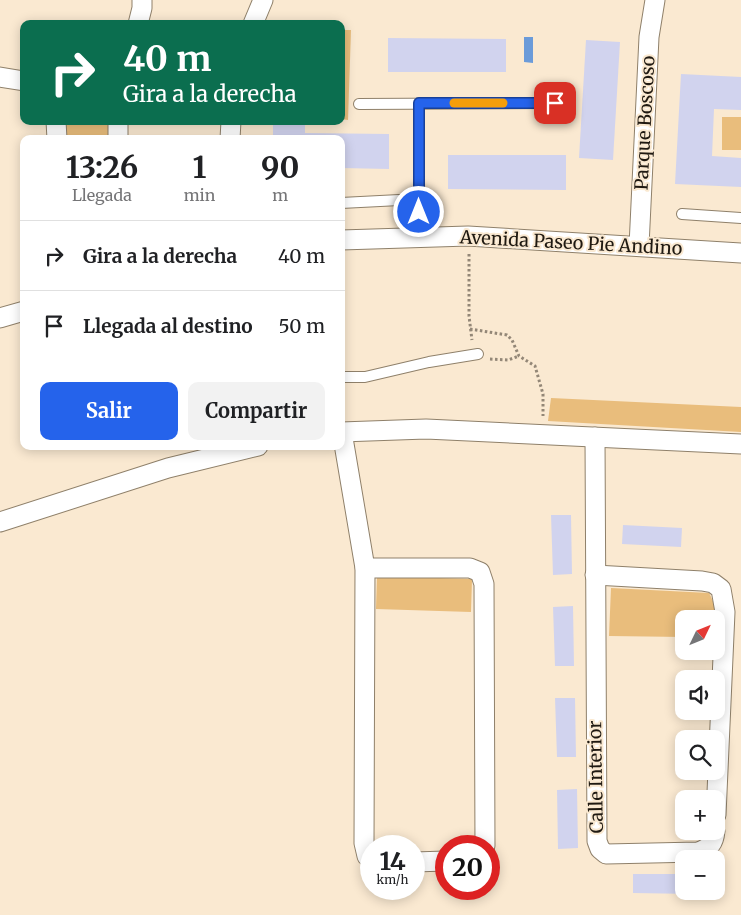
<!DOCTYPE html>
<html lang="es">
<head>
<meta charset="utf-8">
<style>
  :root { --surface:#fff; --page:#f2f2f2; --text:#202124; --muted:#757577; --line:#e0e0e0; --accent:#2563eb }
  body { margin:0; font-family:Merriweather,serif; background:var(--page); color:var(--text); height:100vh; display:flex; flex-direction:column; font-size:19px; white-space:nowrap }
  * { box-sizing:border-box; margin:0 }
  p { font-size:16px; color:var(--muted) }
  .icon { flex:none; width:28px; height:28px; fill:none; stroke:currentColor; stroke-width:2; stroke-linecap:round; stroke-linejoin:round }
  .map { position:relative; flex:1; overflow:hidden }
  .drawer { position:absolute; left:20px; top:135px; width:325px; height:315px; display:flex; flex-direction:column; background:var(--surface); border-radius:10px; box-shadow:0 2px 12px #0003 }
  .drawer>* { flex:none }
  .hud { position:absolute; left:20px; top:20px; width:325px; height:105px; border-radius:10px; box-shadow:0 2px 12px #0003; background:#0b6e4f; color:#fff; overflow:hidden }
  .needle { width:32px; rotate:47deg }
  .buttons { position:absolute; left:675px; top:610px; display:grid; gap:10px }
  .buttons a { display:grid; place-items:center; width:50px; height:50px; border-radius:10px; background:var(--surface); box-shadow:0 2px 12px #0003; font-size:25px }
  .speed { position:absolute; left:360px; top:835px; display:flex; gap:10px; font-size:25px; font-weight:700; text-align:center }
  .speed>* { display:grid; place-content:center; width:65px; height:65px; border-radius:50%; background:var(--surface); box-shadow:0 2px 12px #0003; line-height:1 }
  .speed small { font-size:12px; font-weight:400 }
  .speed .limit { border:8px solid #d22; background:#fff; color:#111 }
  .pin { position:absolute; display:grid; place-items:center; width:42px; height:42px; color:#fff; margin:-21px; border-radius:10px; box-shadow:0 2px 8px #0006 }
  .me { position:absolute; width:55px; margin:-28px; rotate:0deg; stroke-linejoin:round; filter:drop-shadow(0 0 4px #0008) }
  .turn { display:flex; align-items:center; gap:18px; height:105px; padding:0 20px; font-size:22px }
  .turn .icon { width:65px; height:65px; stroke-width:2.5 }
  .turn b { display:block; font-size:35px; line-height:42px }
  .eta { display:flex; justify-content:space-evenly; align-items:center; height:85px; text-align:center }
  .eta b { font-size:30px; font-weight:700; line-height:35px }
  .button { display:flex; gap:10px; margin-top:auto; padding:10px 20px }
  .button a { flex:1; height:58px; border-radius:10px; background:var(--accent); color:#fff; font-size:20px; font-weight:700; line-height:58px; text-align:center }
  .button a+a { background:var(--page); color:var(--text) }
  ul { padding:0; list-style:none }
  li { display:flex; align-items:center; gap:15px; height:70px; padding:0 20px; border-top:1px solid var(--line) }
  li div { flex:1 }
  li b { display:block; font-size:19px }
  li em { font-style:normal }
  .map>svg:first-child { display:block }
  .green { fill:#e9bd7c }
  .water { fill:#6b9bd9 }
  .building { fill:#d1d3ee }
  .lines { fill:none; stroke-linecap:round; stroke-linejoin:round }
  .lane-casing { stroke:#8f806a; stroke-width:12 }
  .street-casing { stroke:#8f806a; stroke-width:21 }
  .path { stroke:#938777; stroke-width:3; stroke-dasharray:2.5 2.5; stroke-linecap:butt }
  .lane { stroke:#fff; stroke-width:10 }
  .street { stroke:#fff; stroke-width:19 }
  .route-casing { stroke:#184099; stroke-width:12 }
  .route { stroke:#2563eb; stroke-width:9 }
  .slow { stroke:#f59e0b; stroke-width:9 }
  .labels { text-anchor:middle; stroke-width:4; stroke-linejoin:round; paint-order:stroke }
  .street-label { font-size:18px; fill:#1f1911; stroke:#fae9d1 }
</style>
</head>
<body>
<div class="map">
<svg width="741" height="915" viewBox="0 0 741 915">
  <rect width="100%" height="100%" fill="#fae9d1"/>
  <g class="green">
    <polygon points="341,30 351,30 348,120 341,119"/>
    <rect x="722" y="117" width="19" height="33"/>
    <polygon points="61,121 109,121 111,139 62,139"/>
    <polygon points="551,398 741,407 741,432 548,421"/>
    <polygon points="377,576 472,579 471,612 376,609"/>
    <path d="M611,588L709,593C714,602 716,609 715,619H684V637L609,636Z"/>
  </g>
  <polygon class="water" points="524,37 533,37 533,63 524,62"/>
  <g class="building">
    <polygon points="388,38 506,39 506,72 388,72"/>
    <polygon points="586,40 620,42 613,160 579,158"/>
    <polygon points="681,74 741,77 741,110 714,109 712,156 741,158 741,187 675,184"/>
    <polygon points="273,121 305,121 305,133 389,134 389,169 341,168 341,139 273,139"/>
    <polygon points="448,155 566,155 566,190 448,189"/>
    <polygon points="551,515 571,515 572,574 553,575"/>
    <polygon points="623,525 682,528 681,547 622,544"/>
    <polygon points="573,606 574,666 555,666 553,607"/>
    <polygon points="555,698 575,698 576,757 557,757"/>
    <polygon points="577,789 578,848 558,849 557,790"/>
    <polygon points="633,874 684,874 684,891 693,891 693,894 633,893"/>
  </g>
  <g class="lines">
    <defs>
      <g id="lane">
        <polyline points="419,103 419,237"/>
        <polyline points="359,104 555,103"/>
        <polyline points="341,203 419,199"/>
        <polyline points="682,214 741,218"/>
        <polyline points="341,377 365,377 429,362 478,354"/>
      </g>
      <g id="street">
        <polyline points="138,24 142,8 142,0"/>
        <polyline points="253,24 263,0"/>
        <polyline points="0,77 24,81"/>
        <polyline points="56,121 57,139"/>
        <polyline points="118,121 118,139"/>
        <polyline points="230,139 231,121"/>
        <polyline points="341,240 468,236 741,253"/>
        <polyline points="639,246 649,37 655,0"/>
        <polyline points="0,318 24,311"/>
        <polyline points="341,432 426,429 741,444"/>
        <polyline points="342,432 365,568 364,843 367,856 371,858"/>
        <path d="M595,437L597,841L600,849L606,854L698,852C710,848 714,843 715,831"/>
        <polyline points="0,522 168,468 258,446"/>
        <polyline points="365,568 470,568 480,572 484,584 485,846"/>
        <polyline points="595,575 702,581 713,583 721,589 725,612 716,815"/>
        <polyline points="414,862 446,861"/>
      </g>
    </defs>
    <use href="#lane" class="lane-casing"/>
    <use href="#street" class="street-casing"/>
    <g class="path">
      <polyline points="469,254 469,316 472,340"/>
      <polyline points="470,329 507,335 512,340 519,356 535,366 543,394 543,416"/>
      <polyline points="490,359 508,360 519,356"/>
    </g>
    <use href="#lane" class="lane"/>
    <use href="#street" class="street"/>
  </g>
  <g class="lines">
    <defs>
      <polyline id="route" points="419,212 419,103 555,103"/>
    </defs>
    <use href="#route" class="route-casing"/>
    <use href="#route" class="route"/>
    <polyline class="slow" points="454,103 503,103"/>
  </g>
  <g class="labels">
    <g class="street-label">
      <text transform="translate(645 123) rotate(-87)" y="6">Parque Boscoso</text>
      <text transform="translate(571 243) rotate(3)" y="6">Avenida Paseo Pie Andino</text>
      <text transform="translate(596 777) rotate(-91)" y="6">Calle Interior</text>
    </g>
  </g>
</svg>
<div class="buttons">
<a><svg class="needle" viewBox="-14 -14 28 28"><path d="M0-13l5 13h-10z" fill="#e53935"/><path d="M0 13l5-13h-10z" fill="#757577"/></svg></a>
<a><svg class="icon" aria-label="sound" viewBox="0 0 24 24"><path d="M4 9h4l5-4v14l-5-4H4zM17 9q2 3 0 6"/></svg></a>
<a><svg class="icon" aria-label="search" viewBox="0 0 24 24"><circle cx="10" cy="10" r="6"/><path d="M15 15l6 6"/></svg></a>
<a>+</a>
<a>−</a>
</div>
<div class="speed"><div>14<small>km/h</small></div><div class="limit">20</div></div>
<div class="pin" style="left:555px;top:103px;background:#d93025"><svg class="icon" aria-label="arrive" viewBox="0 0 24 24"><path d="M6 21V4h12l-3 4 3 4H6"/></svg></div>
<svg class="me" style="left:419px;top:212px" viewBox="-20 -20 40 40"><circle r="17" fill="#2563eb" stroke="#fff" stroke-width="3"/><path d="M0-11L8 9 0 5-8 9z" fill="#fff"/></svg>
<div class="hud">
<div class="turn"><svg class="icon" aria-label="right" viewBox="0 0 24 24"><path d="M7 20v-9h11M14 6l5 5-5 5"/></svg><div><b>40 m</b>Gira a la derecha</div></div>
</div>
<section class="drawer">
<div class="eta">
<div><b>13:26</b><p>Llegada</p></div>
<div><b>1</b><p>min</p></div>
<div><b>90</b><p>m</p></div>
</div>
<ul>
<li><svg class="icon" aria-label="right" viewBox="0 0 24 24"><path d="M7 20v-9h11M14 6l5 5-5 5"/></svg><div><b>Gira a la derecha</b></div><em>40 m</em></li>
<li><svg class="icon" aria-label="arrive" viewBox="0 0 24 24"><path d="M6 21V4h12l-3 4 3 4H6"/></svg><div><b>Llegada al destino</b></div><em>50 m</em></li>
</ul>
<div class="button"><a>Salir</a><a>Compartir</a></div>
</section>
</div>
</body>
</html>
